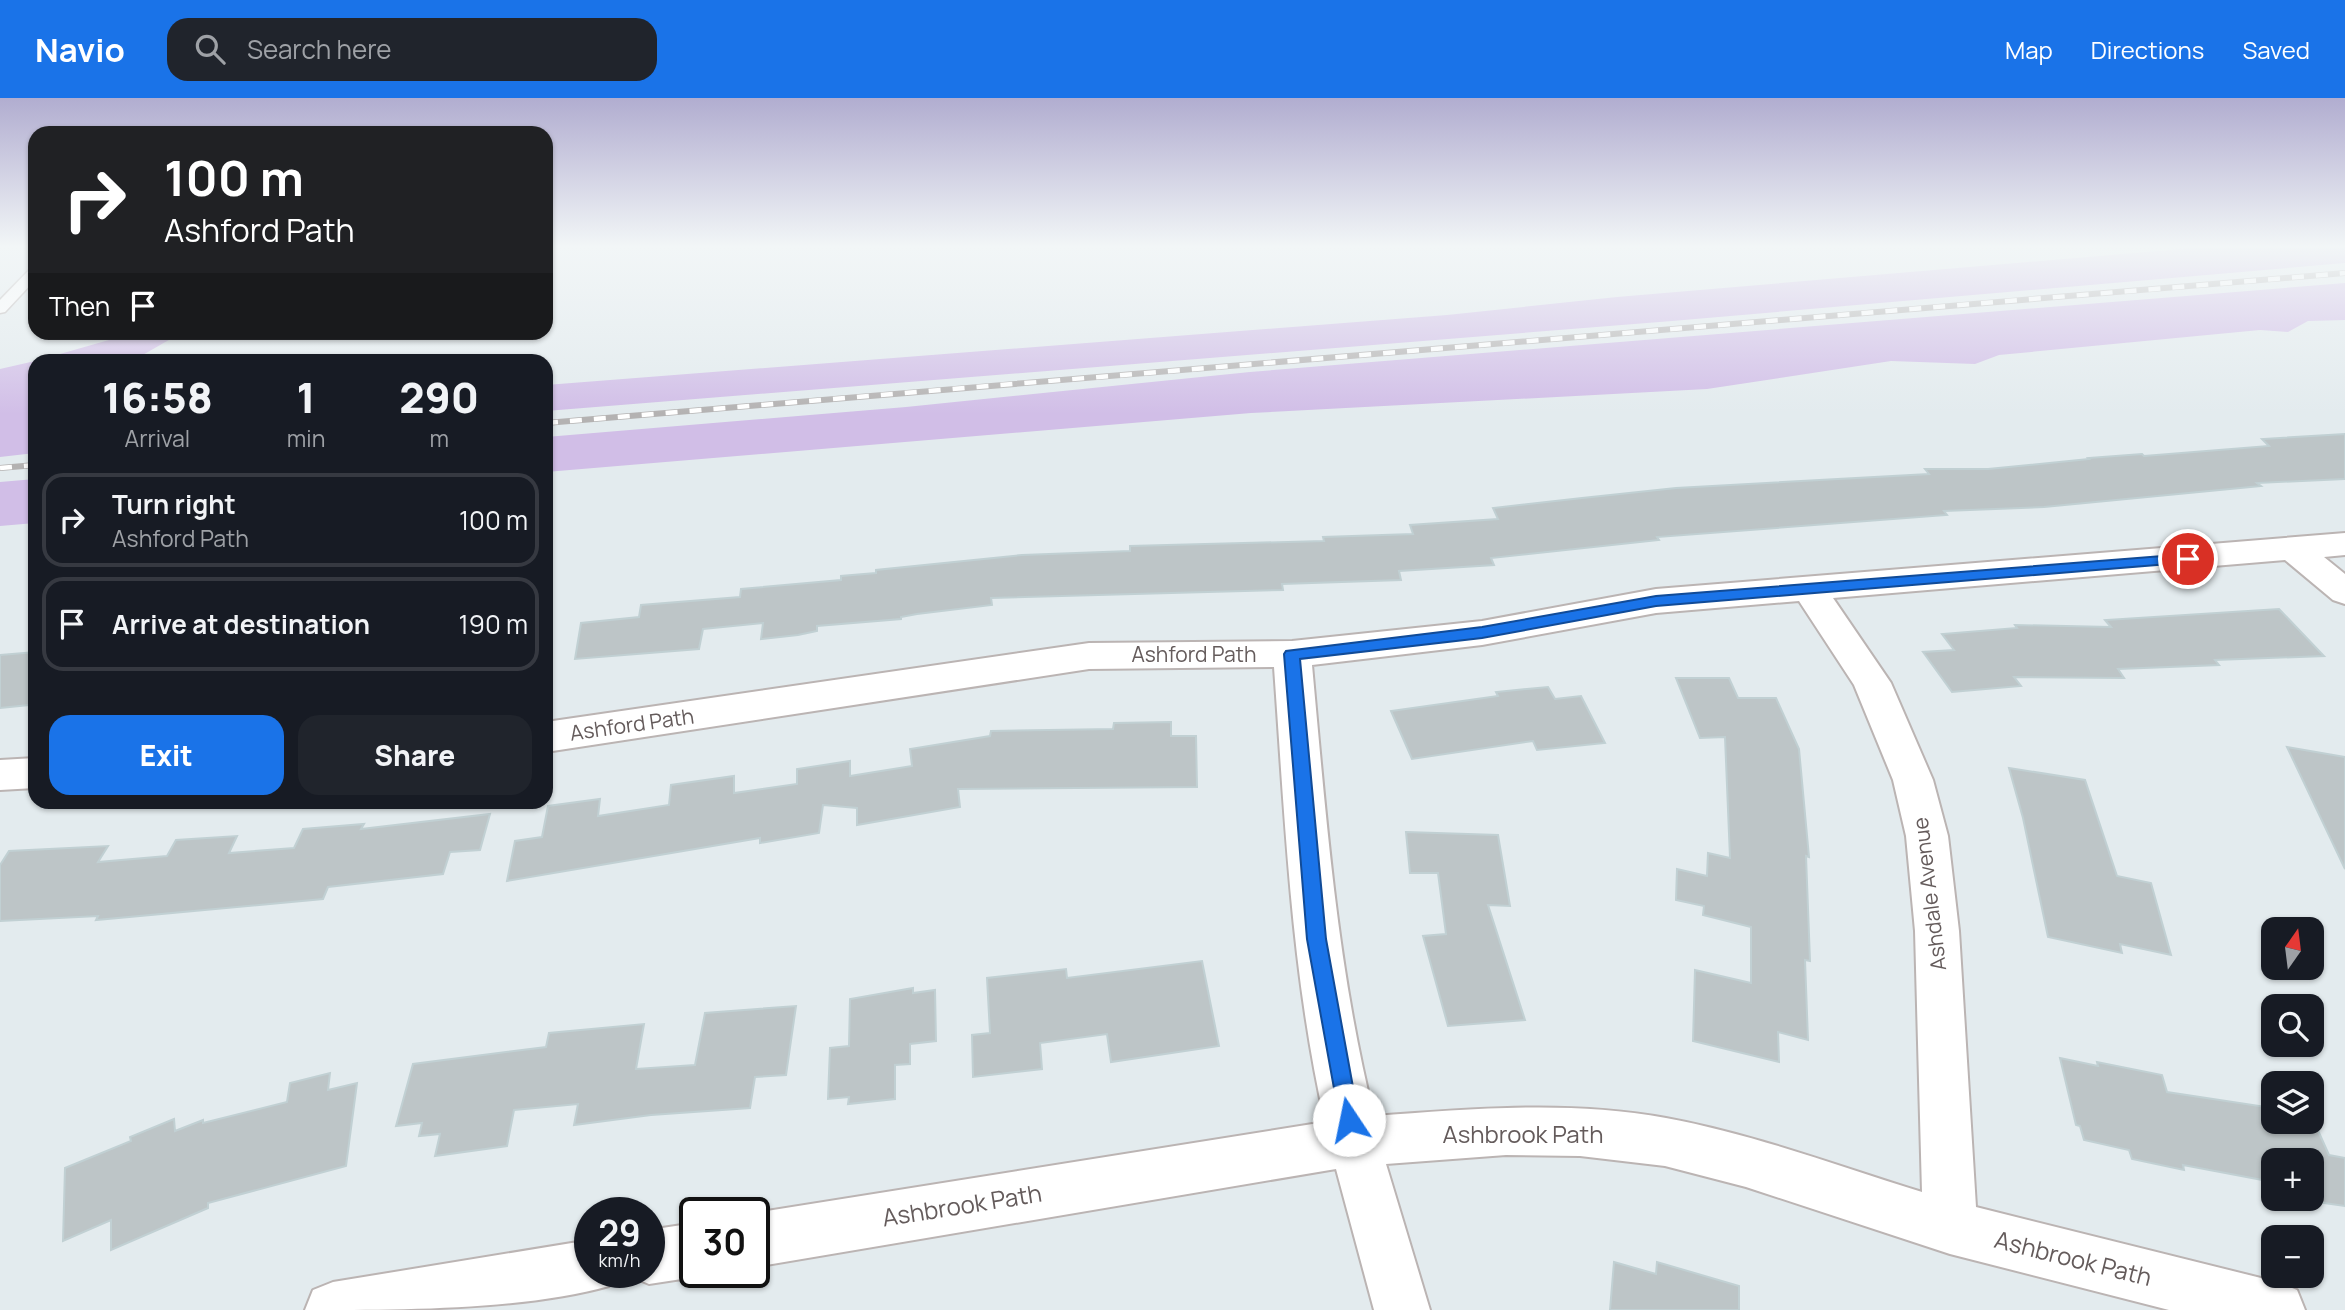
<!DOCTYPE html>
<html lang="en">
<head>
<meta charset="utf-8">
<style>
  :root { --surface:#171b24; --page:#20242c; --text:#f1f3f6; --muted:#9ea1a6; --line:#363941; --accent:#1a73e8 }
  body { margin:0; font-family:Manrope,sans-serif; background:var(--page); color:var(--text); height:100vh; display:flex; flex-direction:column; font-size:26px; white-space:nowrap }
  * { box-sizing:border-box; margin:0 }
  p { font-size:23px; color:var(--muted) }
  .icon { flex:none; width:38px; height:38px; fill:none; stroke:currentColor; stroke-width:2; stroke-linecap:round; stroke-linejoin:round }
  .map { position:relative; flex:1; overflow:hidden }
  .sheet { position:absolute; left:28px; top:256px; width:525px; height:455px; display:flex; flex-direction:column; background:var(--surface); border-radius:21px; box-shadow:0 2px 5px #0004 }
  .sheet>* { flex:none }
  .guide { position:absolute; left:28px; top:28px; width:525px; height:214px; border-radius:21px; box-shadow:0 2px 5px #0004; background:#202124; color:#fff; overflow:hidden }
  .needle { width:46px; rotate:14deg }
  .controls { position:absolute; left:2261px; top:819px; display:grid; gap:14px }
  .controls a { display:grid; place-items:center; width:63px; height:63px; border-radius:14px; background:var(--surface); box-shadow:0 2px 5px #0004; font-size:35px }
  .speed { position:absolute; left:574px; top:1099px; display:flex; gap:14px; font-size:35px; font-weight:700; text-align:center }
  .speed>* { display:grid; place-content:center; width:91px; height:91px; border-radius:50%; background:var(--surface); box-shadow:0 2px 5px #0004; line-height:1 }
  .speed small { font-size:18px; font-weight:400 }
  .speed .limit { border:4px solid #111; border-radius:10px; background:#fff; color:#111 }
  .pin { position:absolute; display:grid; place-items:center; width:60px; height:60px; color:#fff; margin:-30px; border:4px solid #fff; border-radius:50%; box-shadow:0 2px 7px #0007 }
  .me { position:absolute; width:77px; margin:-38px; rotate:349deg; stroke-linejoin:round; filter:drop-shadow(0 0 5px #0008) }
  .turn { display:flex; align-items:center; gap:24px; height:147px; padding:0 21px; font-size:32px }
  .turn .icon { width:91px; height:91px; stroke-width:2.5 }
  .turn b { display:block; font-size:49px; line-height:60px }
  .then { display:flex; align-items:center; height:66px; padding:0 21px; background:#0003; gap:14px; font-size:26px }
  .eta { display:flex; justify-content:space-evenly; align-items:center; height:119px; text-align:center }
  .eta b { font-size:42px; font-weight:800; line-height:49px }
  .action { display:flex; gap:14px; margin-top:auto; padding:14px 21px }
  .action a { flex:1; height:80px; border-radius:21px; background:var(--accent); color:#fff; font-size:28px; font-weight:800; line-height:80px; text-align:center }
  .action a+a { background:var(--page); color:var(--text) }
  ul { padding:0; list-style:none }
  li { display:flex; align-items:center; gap:21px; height:94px; margin:0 14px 10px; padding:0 7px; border:4px solid var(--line); border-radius:21px }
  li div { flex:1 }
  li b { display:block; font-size:26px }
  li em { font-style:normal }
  header { display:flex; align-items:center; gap:42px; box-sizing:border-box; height:98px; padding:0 35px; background:var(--accent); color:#fff }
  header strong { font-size:33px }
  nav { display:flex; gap:38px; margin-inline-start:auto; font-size:24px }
  .search { width:490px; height:63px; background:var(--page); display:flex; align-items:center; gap:18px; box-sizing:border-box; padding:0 24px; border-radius:21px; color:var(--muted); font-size:26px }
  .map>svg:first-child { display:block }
  .green { fill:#d1bee7 }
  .building { fill:#bdc5c7; stroke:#c1d0d3; stroke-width:2 }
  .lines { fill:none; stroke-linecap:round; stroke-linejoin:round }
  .service-casing { stroke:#bbb4b3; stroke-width:3 }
  .minor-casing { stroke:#bbb4b3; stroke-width:4 }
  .service { fill:#fff; fill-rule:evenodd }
  .minor { fill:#fff; fill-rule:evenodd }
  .rail-casing { stroke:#b4b2b2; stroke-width:6 }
  .rail { stroke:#fff; stroke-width:4.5; stroke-dasharray:12; stroke-linecap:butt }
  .route { fill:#1a73e8; stroke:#114b97; stroke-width:2 }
  .labels { text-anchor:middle; stroke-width:6; stroke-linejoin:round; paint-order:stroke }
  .street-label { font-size:21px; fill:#645b5b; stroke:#fff }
  .near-street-label { font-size:24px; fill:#645b5b; stroke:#fff }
</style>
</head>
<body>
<header>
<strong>Navio</strong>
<div class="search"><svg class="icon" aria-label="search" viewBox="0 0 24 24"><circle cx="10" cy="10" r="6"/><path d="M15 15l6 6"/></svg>Search here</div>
<nav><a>Map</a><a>Directions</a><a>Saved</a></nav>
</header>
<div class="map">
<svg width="2345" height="1212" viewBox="0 0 2345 1212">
  <rect width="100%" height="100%" fill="#e3ebee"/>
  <g class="green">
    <polygon points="2229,147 2345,147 2345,165 1672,223 546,313 546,287 1447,217 1617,199"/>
    <polygon points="2345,185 2345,222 2308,223 2288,234 2260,232 1999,257 1975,266 1891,263 1707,291 1251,315 546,374 546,339 906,309 1250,274"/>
    <polygon points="127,234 181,235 134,262 39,262 116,240"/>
    <polygon points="35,263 35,355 0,359 0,271"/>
    <polygon points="35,381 35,425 0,428 0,384"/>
  </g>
  <g class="building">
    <polygon points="2345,336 2345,381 2257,385 2261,388 2044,409 1944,413 1947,417 1657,439 1659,442 1491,460 1494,467 1399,473 1401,482 1282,486 1283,492 991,500 992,507 917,516 901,519 901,521 817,528 817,533 798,537 761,541 763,525 703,531 699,551 575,561 581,525 639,519 641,507 740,499 741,491 841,482 841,478 876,475 876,472 1022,457 1130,453 1130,448 1324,443 1323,439 1413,436 1410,427 1498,421 1493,410 1582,400 1676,390 1929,376 1925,371 1988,371 2089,361 2088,360 2142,356 2144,358 2269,348 2262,341"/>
    <polygon points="2279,511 2324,558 2215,562 2219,567 2118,571 2124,580 2014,579 2021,588 1952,594 1923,554 1954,552 1942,536 2017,530 2015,527 2111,529 2105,522"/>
    <polygon points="35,554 35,596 29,607 0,610 0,557"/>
    <polygon points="1676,580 1729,580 1738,600 1776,600 1799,651 1809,759 1806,758 1810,863 1805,862 1808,942 1778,934 1779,964 1693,943 1695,872 1751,885 1751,829 1703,817 1704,808 1676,802 1677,771 1707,778 1708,755 1730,760 1725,639 1700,640"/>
    <polygon points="1548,589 1555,601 1581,598 1605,645 1537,652 1533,643 1412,661 1391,613 1498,598 1496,594"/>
    <polygon points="1171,624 1171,638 1196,638 1197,689 958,691 960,709 857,727 857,710 823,707 819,735 760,745 760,740 507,783 515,743 542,739 548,708 600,701 598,718 669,707 671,687 734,678 734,695 797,686 797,671 850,663 850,678 912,668 910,651 990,638 991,633 1113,631 1114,625"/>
    <polygon points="2287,649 2345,659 2345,771"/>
    <polygon points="2009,670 2085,682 2117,778 2151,785 2171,857 2120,846 2122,855 2048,839 2023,720"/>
    <polygon points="490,716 480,752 450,754 443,776 328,789 323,801 96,822 98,818 0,823 0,767 9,753 108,748 98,764 167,758 176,742 237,738 229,755 294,750 303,731 364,726 361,731"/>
    <polygon points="1406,734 1498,737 1510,808 1488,807 1525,922 1448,928 1423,838 1446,836 1438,775 1410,775"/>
    <polygon points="1202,863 1219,948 1111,964 1107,936 1040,945 1042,971 973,979 972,937 990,935 987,880 1066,871 1067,880"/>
    <polygon points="913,890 913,895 935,892 936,943 910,946 910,966 895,967 895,1001 848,1006 849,999 828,1001 830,950 849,948 850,901"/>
    <polygon points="796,908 786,977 755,979 750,1010 651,1017 574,1027 578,1006 514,1012 507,1048 435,1058 440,1036 419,1038 422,1025 396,1028 413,966 546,949 549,935 644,926 636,971 695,967 705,915"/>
    <polygon points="2060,960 2098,968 2097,964 2162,977 2167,994 2273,1010 2273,1024 2312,1024 2312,1019 2329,1057 2345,1060 2345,1108 2296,1101 2312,1101 2312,1062 2273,1062 2273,1084 2183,1067 2184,1072 2132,1061 2129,1052 2084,1042 2080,1028 2076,1027"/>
    <polygon points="330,975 328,992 357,985 346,1068 208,1105 208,1110 111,1152 111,1122 63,1143 65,1070 131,1043 130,1039 174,1021 175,1033 203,1022 203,1025 287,1004 290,985"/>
    <polygon points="1614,1164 1656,1176 1657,1164 1739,1188 1739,1212 1610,1212"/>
  </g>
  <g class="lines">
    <defs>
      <polygon id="service" points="35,170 35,182 5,214 0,215 0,202 30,171"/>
      <g id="minor">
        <path d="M2345,435V457L2324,459L2345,476V506L2333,502L2285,462L1833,500L1891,585L1933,682L1948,738L1959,833L1976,1109L2277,1184L2297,1192L2305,1212H2169L1950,1156L1746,1089L1665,1068L1580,1058L1506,1057L1386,1066L1430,1212H1374L1336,1071L754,1169V1115L1325,1024C1291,874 1285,722 1274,569L1089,571L546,654V624L1089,545L1292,543L1482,523L1656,491ZM1799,503L1854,587L1893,682L1906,738L1915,833L1922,1094C1838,1068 1753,1036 1666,1020C1569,1002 1471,1011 1374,1018C1337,870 1326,719 1312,567L1482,547L1656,515Z"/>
        <polygon points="35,660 35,690 0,692 0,662"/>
        <polygon points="695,1125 695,1174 707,1174 695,1179 649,1186 630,1178 628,1174 649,1174 649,1132"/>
        <path d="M590,1142V1174H615L609,1188C525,1212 397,1212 305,1212L313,1192L333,1184Z"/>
      </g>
    </defs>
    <use href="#service" class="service-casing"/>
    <use href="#minor" class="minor-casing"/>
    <use href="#service" class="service"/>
    <use href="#minor" class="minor"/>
    <defs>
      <g id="rail">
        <polyline points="546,325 2345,175"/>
        <polyline points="0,370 35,367"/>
      </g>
    </defs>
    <use href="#rail" class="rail-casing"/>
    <use href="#rail" class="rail"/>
  </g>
  <linearGradient id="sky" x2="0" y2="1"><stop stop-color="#b1add0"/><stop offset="0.47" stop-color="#f2f6f7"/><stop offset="1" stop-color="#f2f6f7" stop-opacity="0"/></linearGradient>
  <rect width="2345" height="316" fill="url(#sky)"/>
  <polygon class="route" points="2188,456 2195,461 2193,464 1656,508 1482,540 1300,561 1326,841 1359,1022 1356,1029 1349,1031 1341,1029 1307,841 1284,556 1286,553 1482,529 1656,498"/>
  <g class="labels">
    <g class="street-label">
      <text x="1194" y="564">Ashford Path</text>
      <text transform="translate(632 627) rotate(-8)" y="7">Ashford Path</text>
      <text transform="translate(1930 796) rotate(-97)" y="7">Ashdale Avenue</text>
    </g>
    <g class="near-street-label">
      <text x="1523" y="1045">Ashbrook Path</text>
      <text transform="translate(962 1108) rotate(-9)" y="8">Ashbrook Path</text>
      <text transform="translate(2073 1161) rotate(14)" y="8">Ashbrook Path</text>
    </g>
  </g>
</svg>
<div class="controls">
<a><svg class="needle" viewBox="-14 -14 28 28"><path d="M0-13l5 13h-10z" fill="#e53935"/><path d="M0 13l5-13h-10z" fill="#9ea1a6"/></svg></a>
<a><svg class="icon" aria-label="search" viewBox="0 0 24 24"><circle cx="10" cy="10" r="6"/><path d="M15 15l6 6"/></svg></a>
<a><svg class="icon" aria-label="layers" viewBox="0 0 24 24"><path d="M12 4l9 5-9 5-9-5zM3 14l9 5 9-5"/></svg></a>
<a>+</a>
<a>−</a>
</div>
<div class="speed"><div>29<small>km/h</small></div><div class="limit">30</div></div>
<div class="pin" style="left:2188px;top:461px;background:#d93025"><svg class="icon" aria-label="arrive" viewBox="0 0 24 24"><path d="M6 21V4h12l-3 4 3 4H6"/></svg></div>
<svg class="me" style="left:1349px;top:1022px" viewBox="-20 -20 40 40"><circle r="19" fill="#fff"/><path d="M0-13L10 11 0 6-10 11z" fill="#1a73e8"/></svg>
<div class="guide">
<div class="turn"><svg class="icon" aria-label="right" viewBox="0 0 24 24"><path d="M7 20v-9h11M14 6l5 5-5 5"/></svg><div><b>100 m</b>Ashford Path</div></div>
<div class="then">Then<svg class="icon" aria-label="arrive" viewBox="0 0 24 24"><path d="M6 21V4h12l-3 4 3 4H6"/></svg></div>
</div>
<section class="sheet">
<div class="eta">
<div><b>16:58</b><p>Arrival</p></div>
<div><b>1</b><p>min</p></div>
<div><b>290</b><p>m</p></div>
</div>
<ul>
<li><svg class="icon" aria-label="right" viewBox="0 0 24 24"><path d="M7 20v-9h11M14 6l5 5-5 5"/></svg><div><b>Turn right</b><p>Ashford Path</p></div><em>100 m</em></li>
<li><svg class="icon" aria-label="arrive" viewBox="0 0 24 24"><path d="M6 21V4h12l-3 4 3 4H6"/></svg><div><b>Arrive at destination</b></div><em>190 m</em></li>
</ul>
<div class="action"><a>Exit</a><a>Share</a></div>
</section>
</div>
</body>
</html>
